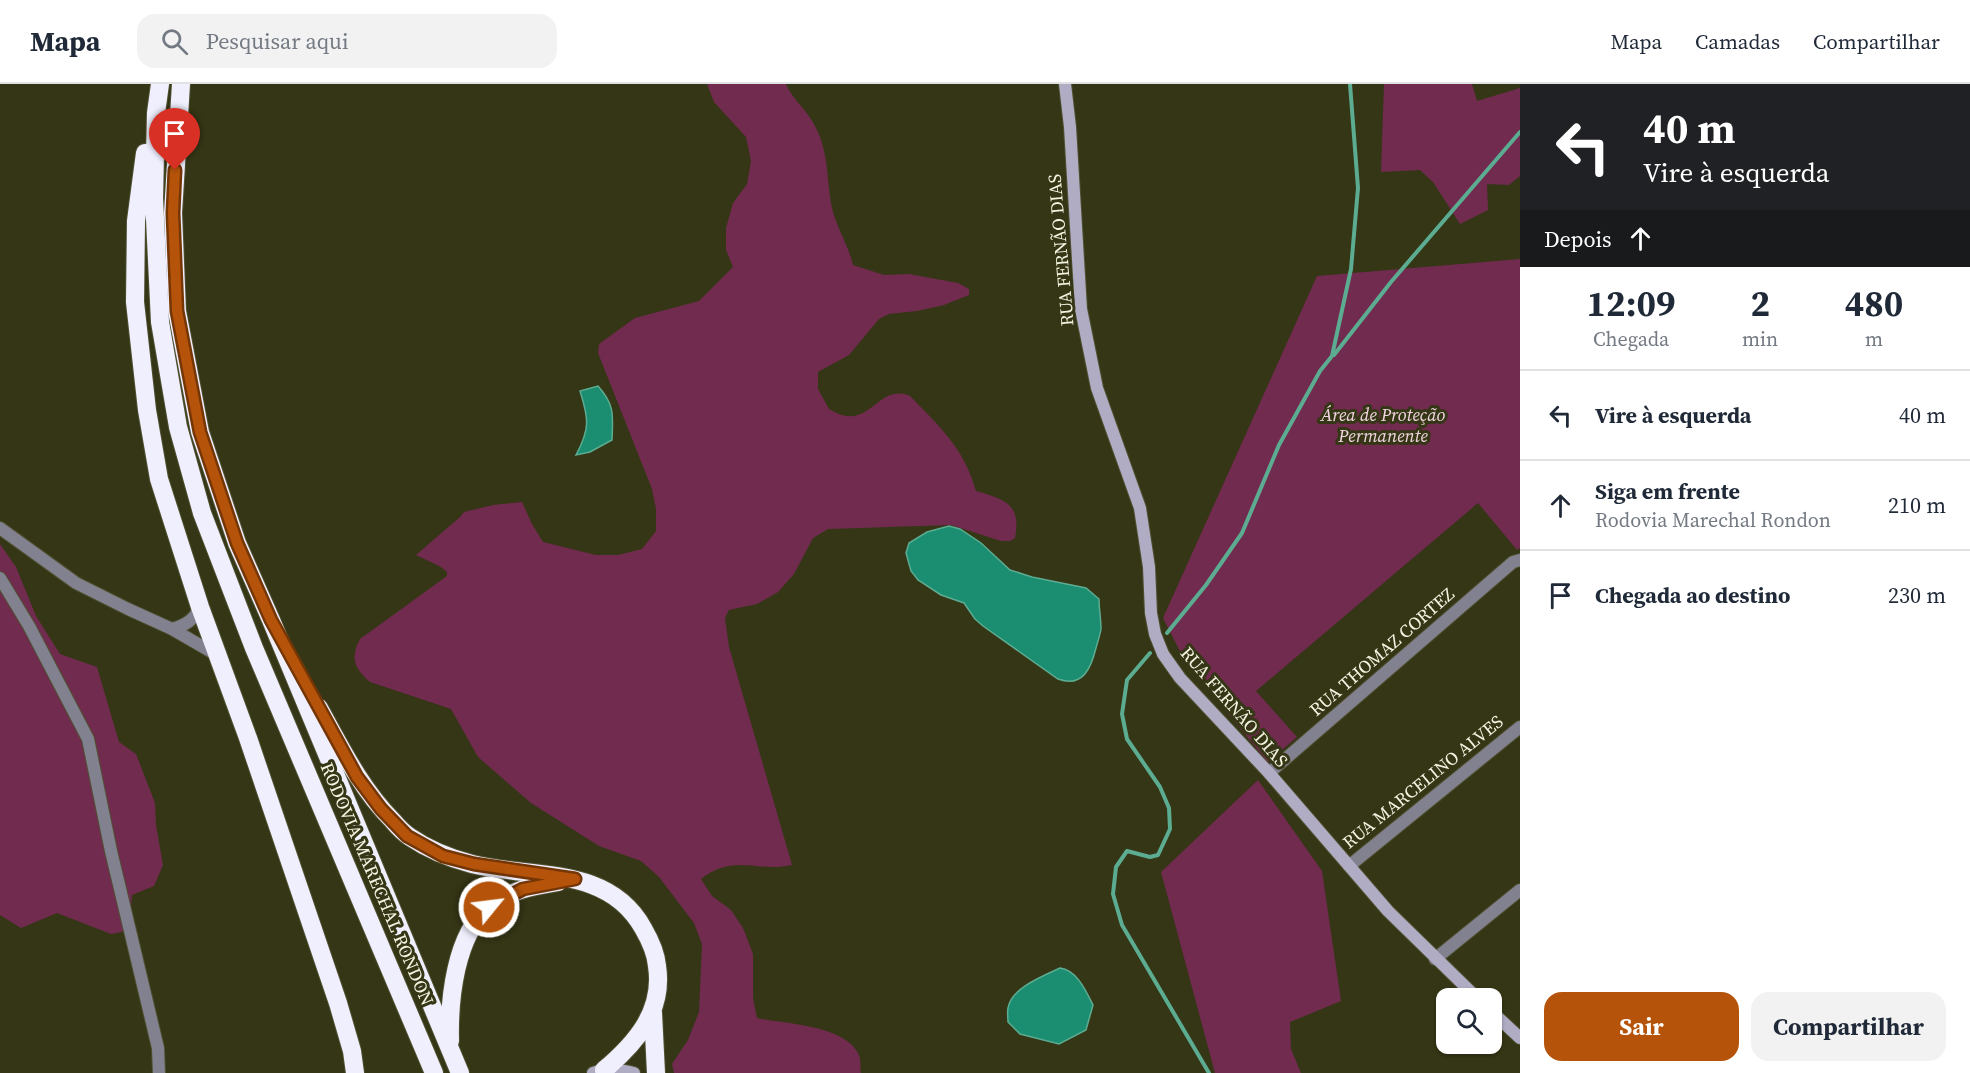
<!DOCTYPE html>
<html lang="pt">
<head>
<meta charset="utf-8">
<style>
  :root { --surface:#fff; --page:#f2f2f3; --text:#1f2937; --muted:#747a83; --line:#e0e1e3; --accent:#b45309 }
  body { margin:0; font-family:"Source Serif 4",serif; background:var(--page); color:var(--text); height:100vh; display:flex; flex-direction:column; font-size:22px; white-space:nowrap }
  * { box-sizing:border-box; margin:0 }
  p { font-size:20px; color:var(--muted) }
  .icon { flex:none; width:33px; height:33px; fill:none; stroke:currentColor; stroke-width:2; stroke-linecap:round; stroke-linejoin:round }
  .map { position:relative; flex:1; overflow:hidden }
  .panel { display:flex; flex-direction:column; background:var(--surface); width:450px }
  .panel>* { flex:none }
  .guide { background:#202124; color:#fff; overflow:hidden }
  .fabs { position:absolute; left:1436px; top:904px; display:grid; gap:12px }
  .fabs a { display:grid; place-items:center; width:66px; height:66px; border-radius:12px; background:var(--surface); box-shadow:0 2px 4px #0004; font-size:30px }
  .pin { position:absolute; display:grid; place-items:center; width:51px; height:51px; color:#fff; margin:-62px -26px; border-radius:50% 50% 50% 0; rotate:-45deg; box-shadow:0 0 6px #0007 }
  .pin .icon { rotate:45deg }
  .me { position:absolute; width:66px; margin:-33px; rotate:61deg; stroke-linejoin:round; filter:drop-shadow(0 0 4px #0008) }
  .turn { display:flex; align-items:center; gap:21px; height:126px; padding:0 24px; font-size:27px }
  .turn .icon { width:78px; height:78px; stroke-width:2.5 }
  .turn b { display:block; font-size:42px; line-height:51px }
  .then { display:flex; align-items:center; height:57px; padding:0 24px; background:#0003; gap:12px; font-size:22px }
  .eta { display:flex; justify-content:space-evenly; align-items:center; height:102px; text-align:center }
  .eta b { font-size:36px; font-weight:700; line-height:42px }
  .primary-button { display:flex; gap:12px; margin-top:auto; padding:12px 24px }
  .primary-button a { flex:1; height:69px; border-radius:18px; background:var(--accent); color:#fff; font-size:24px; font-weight:700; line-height:69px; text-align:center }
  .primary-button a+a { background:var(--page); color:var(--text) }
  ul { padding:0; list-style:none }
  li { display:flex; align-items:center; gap:18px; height:90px; padding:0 24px; border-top:2px solid var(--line) }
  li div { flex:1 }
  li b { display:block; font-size:22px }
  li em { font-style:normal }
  header { display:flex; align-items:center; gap:36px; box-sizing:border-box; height:84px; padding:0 30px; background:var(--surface); border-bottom:2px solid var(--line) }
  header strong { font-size:28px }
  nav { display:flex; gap:33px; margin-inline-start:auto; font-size:21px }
  .search { width:420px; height:54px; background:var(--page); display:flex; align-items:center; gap:15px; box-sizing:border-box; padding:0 21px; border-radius:18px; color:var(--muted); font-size:22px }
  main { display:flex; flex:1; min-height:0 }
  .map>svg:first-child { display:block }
  .green { fill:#702b4f }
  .water { fill:#1b8d70; stroke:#5cac92; stroke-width:1.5 }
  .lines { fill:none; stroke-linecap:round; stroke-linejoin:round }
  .stream { stroke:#5cac92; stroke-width:4 }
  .street-casing { stroke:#505132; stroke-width:14 }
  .secondary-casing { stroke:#505132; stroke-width:14 }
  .highway-casing { stroke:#505132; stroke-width:20 }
  .street { stroke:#828190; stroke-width:12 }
  .secondary { stroke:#afacc4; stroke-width:12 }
  .highway { stroke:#f0effe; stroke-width:18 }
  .route-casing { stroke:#753606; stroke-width:15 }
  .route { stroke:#b45309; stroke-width:10 }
  .labels { text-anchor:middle; stroke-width:6; stroke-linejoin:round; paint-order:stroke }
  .street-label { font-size:18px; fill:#f3f4e1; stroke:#353615 }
  .park-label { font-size:18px; font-style:italic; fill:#f1d6e1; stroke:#353615 }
</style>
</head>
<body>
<header>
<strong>Mapa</strong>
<div class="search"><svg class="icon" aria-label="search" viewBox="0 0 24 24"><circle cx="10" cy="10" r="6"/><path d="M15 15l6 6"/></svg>Pesquisar aqui</div>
<nav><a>Mapa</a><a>Camadas</a><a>Compartilhar</a></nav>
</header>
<main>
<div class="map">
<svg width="1520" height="989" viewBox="0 0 1520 989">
  <rect width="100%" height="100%" fill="#353615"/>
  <g class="green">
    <path d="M707,0H786C792,15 808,27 815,42C830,70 826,99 833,128C838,146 849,163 853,181L884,191L909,190L958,199L969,205V211L944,221L917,227L889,230L879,235L849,271L818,288V305L829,325C834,328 840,331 846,332C872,336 882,300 910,312C940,343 964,364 976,407C1003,415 1022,419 1015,454L1010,457H1001L951,441L828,445L813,454L794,490L778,508L757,520L729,526L725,534L729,563L792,781C756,789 735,769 701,795L712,812L731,826L743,844L753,870V914L757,934C786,940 846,941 859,971C861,975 860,983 861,989H674L672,980L688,956L699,928L702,860L694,839L659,793L641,777L599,762L531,719L478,673L451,625L370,598C354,584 350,574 360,555L447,492V488L441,483L416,471L460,433L464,428L493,421L522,418L532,440L543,458L596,471H618L642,465L656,447V425L652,405L598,269L599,260L635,234L699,217L733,183L726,166V144L733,119L747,100L751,77L746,53L714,18Z"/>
    <polygon points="1384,0 1472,0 1477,17 1520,4 1520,92 1509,101 1487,100 1488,126 1460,140 1433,98 1420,86 1381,88"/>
    <polygon points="1520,175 1520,464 1517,466 1478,419 1256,607 1297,653 1268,678 1186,579 1163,534 1317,192"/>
    <polygon points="0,460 16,483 36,532 60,570 97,583 119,658 136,670 155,719 156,741 163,781 154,802 132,811 130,839 122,848 111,850 57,829 21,844 0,831"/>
    <polygon points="1258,696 1322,787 1341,917 1290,938 1291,965 1301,989 1215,989 1161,788"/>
  </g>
  <g class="water">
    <path d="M598,302C615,321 613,331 612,356L590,368L576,371C590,345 589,335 580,307Z"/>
    <path d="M949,442L960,445L981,459L1010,486L1032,493L1086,504L1099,515C1099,525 1101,535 1101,545C1100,551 1098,557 1096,564C1091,584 1083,604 1058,595L983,542L975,535L964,519L941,511L918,496L911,487L906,469L909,459L927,448Z"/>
    <path d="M1060,884C1077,886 1086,907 1093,921L1086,946L1059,960L1020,950L1008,938C1008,934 1007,928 1008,924C1011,904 1043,892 1060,884Z"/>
  </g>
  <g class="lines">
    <g class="stream">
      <polyline points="1334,271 1391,198 1520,48"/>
      <polyline points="1167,549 1206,501 1242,449 1279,361 1320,287 1332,272 1351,185 1358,104 1350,0"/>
      <polyline points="1150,569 1127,596 1122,630 1127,655 1160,703 1169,724 1170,745 1158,771 1150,773 1127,767 1116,783 1113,810 1122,841 1209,989"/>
    </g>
    <defs>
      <g id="street">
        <polyline points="0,444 76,499 128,525 172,545 217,571"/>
        <polyline points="0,494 29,542 88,655 111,767 158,964 159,989"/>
        <path d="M172,545C186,541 194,536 200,523"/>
        <polyline points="1269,689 1513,478 1520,476"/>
        <polyline points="1349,782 1520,643"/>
        <polyline points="1435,875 1520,806"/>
      </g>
      <g id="secondary">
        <polyline points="1065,0 1070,43 1081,225 1097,304 1140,424 1149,483 1151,529 1155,550 1163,570 1180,594 1269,689 1388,827 1478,915"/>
        <polyline points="1491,927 1520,954"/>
        <path d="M593,989C608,984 619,985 634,989"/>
      </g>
      <g id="highway">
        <polyline points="160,0 156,29 154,114 160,238 178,343 202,429 254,564 434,989"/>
        <polyline points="181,0 173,129 177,227 200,348 237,459 271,536 460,989"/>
        <polyline points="145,69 136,137 135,218 147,326 159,395 200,523 248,654 338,919 352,967 355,989"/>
        <path d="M319,624C341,664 361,705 393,737C398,743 404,749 410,753C429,766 449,774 472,780C533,795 608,781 643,844C650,856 656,869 657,882C664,927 636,959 604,986"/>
        <polyline points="653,929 656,989"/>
        <path d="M450,957C449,916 455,851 489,823C509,806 534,802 558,798"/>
      </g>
    </defs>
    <use href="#street" class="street-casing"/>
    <use href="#secondary" class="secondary-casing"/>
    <use href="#highway" class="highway-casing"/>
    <use href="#street" class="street"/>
    <use href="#secondary" class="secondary"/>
    <use href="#highway" class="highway"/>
  </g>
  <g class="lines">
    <defs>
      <polyline id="route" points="175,86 173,129 177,227 200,348 237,459 271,536 357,693 381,725 407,752 443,772 474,780 575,795 523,805 489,823"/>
    </defs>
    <use href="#route" class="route-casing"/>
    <use href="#route" class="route"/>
  </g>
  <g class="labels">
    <g class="street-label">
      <text transform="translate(1061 166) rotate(-95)" y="6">RUA FERNÃO DIAS</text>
      <text transform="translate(1382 568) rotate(-41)" y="6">RUA THOMAZ CORTEZ</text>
      <text transform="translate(1234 623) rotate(49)" y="6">RUA FERNÃO DIAS</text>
      <text transform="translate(1423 698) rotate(-39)" y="6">RUA MARCELINO ALVES</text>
      <text transform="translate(377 800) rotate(67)" y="6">RODOVIA MARECHAL RONDON</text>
    </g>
    <g class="park-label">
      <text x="1383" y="337">Área de Proteção<tspan x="1383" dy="21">Permanente</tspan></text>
    </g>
  </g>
</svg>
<div class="fabs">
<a><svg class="icon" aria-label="search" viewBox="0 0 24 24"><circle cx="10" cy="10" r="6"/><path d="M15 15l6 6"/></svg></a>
</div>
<div class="pin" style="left:175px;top:86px;background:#d93025"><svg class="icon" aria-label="arrive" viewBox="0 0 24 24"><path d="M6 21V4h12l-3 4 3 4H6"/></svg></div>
<svg class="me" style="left:489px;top:823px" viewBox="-20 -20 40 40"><circle r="17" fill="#b45309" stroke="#fff" stroke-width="3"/><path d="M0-11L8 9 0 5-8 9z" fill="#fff"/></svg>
</div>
<section class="panel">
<div class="guide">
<div class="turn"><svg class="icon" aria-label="left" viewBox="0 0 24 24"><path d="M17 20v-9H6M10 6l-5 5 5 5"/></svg><div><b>40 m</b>Vire à esquerda</div></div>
<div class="then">Depois<svg class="icon" aria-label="ahead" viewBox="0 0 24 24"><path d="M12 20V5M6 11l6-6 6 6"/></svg></div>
</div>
<div class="eta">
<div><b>12:09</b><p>Chegada</p></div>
<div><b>2</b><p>min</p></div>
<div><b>480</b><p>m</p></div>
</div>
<ul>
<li><svg class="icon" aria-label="left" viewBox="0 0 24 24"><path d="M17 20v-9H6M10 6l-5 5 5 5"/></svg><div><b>Vire à esquerda</b></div><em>40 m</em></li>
<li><svg class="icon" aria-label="ahead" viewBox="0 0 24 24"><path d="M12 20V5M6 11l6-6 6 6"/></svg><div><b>Siga em frente</b><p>Rodovia Marechal Rondon</p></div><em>210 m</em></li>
<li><svg class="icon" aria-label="arrive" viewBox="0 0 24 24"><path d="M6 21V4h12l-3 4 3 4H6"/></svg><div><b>Chegada ao destino</b></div><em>230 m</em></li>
</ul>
<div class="primary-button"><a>Sair</a><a>Compartilhar</a></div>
</section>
</main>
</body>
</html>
